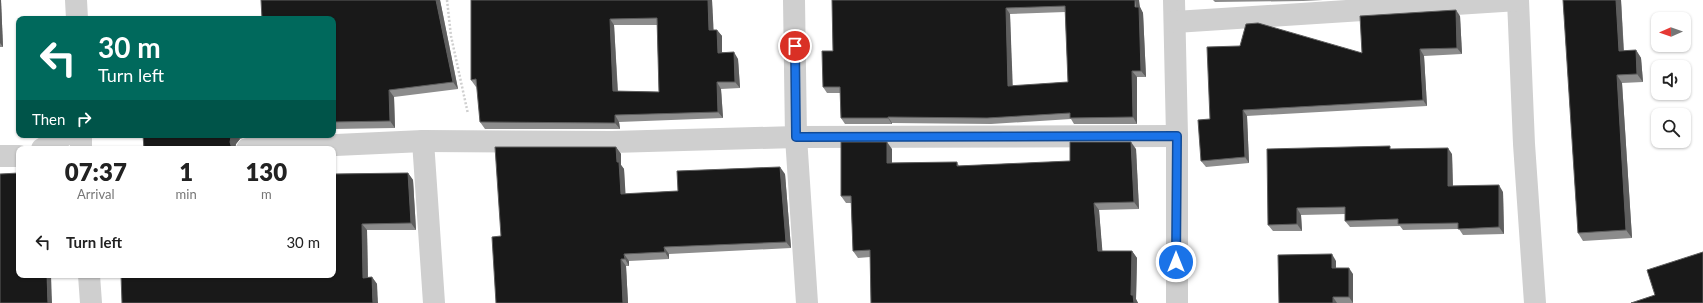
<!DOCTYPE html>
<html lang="en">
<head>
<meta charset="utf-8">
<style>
  :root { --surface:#fff; --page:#f6f6f6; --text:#222; --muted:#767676 }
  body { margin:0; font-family:Lato,sans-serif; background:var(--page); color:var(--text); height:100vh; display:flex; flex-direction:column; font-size:15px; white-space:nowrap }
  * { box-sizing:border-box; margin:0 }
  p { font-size:13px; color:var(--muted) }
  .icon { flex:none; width:22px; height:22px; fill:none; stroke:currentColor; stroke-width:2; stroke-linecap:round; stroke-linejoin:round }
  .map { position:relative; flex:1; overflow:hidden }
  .drawer { position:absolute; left:16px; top:146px; width:320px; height:132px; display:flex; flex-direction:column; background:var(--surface); border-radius:8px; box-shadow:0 1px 3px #0004 }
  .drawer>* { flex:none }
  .hud { position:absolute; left:16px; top:16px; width:320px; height:122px; border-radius:8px; box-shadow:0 1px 3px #0004; background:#00695c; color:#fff; overflow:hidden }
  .needle { width:26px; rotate:268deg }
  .controls { position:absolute; left:1651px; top:12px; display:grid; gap:8px }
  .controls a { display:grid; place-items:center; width:40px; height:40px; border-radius:8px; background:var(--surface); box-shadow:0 1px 3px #0004; font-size:20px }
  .pin { position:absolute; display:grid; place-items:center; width:34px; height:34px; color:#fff; margin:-17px; border:2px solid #fff; border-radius:50%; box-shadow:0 1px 4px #0007 }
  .me { position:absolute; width:44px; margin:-22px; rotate:0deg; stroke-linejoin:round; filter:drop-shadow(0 0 3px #0008) }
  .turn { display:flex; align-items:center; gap:14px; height:84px; padding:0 16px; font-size:18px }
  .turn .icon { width:52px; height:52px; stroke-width:2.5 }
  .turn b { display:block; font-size:28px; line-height:34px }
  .then { display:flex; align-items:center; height:38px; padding:0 16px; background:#0003; gap:8px; font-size:15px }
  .eta { display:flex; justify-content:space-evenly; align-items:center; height:68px; text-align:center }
  .eta b { font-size:24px; font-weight:800; line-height:28px }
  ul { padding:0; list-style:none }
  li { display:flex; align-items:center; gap:12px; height:56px; padding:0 16px }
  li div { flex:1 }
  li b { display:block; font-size:15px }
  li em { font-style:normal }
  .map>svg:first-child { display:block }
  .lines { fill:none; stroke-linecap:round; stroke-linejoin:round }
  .path { stroke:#cfcfcf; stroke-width:2.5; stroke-dasharray:2 2; stroke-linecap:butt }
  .street { stroke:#cfcfcf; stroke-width:22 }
  .wall { fill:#8c8c8c; fill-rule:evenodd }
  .shaded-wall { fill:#5e5e5e }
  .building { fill:#191919; stroke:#5e5e5e; fill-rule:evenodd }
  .route-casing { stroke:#114b97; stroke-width:10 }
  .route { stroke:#1a73e8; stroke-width:7 }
</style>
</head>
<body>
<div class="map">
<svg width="1703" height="303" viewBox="0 0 1703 303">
  <rect width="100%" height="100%" fill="#fff"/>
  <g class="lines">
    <polyline class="path" points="447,0 451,36 468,114"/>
    <g class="street">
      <polyline points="76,0 77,19"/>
      <polyline points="794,0 796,137 807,303"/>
      <polyline points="1174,0 1177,136 1177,303"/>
      <polyline points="1518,0 1524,144 1535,303"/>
      <polyline points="1175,22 1518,0"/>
      <polyline points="81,135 81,149"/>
      <polyline points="423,141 612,142 796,137 1177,136"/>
      <polyline points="42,149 65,135"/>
      <polyline points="247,149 423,141 434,303"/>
      <polyline points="0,156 19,156"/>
      <polyline points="89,275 91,303"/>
    </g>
  </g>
  <g class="wall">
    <polygon points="0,0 1,0 3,47 0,47"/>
    <polygon points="440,0 458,89 394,97 395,128 333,129 333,19"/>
    <path d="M471,0H712L713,30H717L722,36V52L738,59L740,88L721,89L723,118L619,122L620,129H485L480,122L477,86L476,87L471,80ZM614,25H657L659,92L618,91Z"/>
    <path d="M832,0L1140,7L1143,13L1146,77H1137V124H1074L1071,119L991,124L892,123V124H845L841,118L840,93H827L823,87L833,51ZM1065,12L1068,82L1012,86L1010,14Z"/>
    <polygon points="1213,0 1323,0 1303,1 1215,2"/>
    <polygon points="1563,0 1621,0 1624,51 1636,50 1641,58 1643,82 1622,83 1632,238 1583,241 1578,233"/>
    <polygon points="1460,16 1462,54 1424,56 1427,106 1247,116 1249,163 1206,167 1201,161 1210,119 1362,53"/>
    <polygon points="143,135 262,135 262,136 246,137 240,139 236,144 235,149 144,149"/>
    <polygon points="616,147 621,154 621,165 624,169 625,194 678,191 785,174 791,248 669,254 669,259 629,261 629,266 626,266 628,303 496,303 501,236"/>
    <polygon points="892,149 892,163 957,162 959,166 1070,161 1136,149 1139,209 1099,210 1102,251 1132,251 1137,258 1136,299 1138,303 871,303 870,257 858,258 853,251 851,203 846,203 841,196"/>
    <polygon points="1392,149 1452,154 1453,186 1503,192 1504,234 1463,235 1459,229 1403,230 1400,226 1350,227 1345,221 1345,214 1301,215 1302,231 1273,231 1268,225"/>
    <polygon points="408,173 413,180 416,230 367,230 368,277 372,277 377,284 121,275 333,174"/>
    <polygon points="1336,261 1336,268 1353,274 1353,303 1279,303"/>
  </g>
  <g class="shaded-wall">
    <polygon points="0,0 1,0 3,47 0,43"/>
    <polygon points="436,0 440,0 458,89 453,82"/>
    <polygon points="708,0 712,0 714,37 709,30"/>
    <polygon points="1135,0 1139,0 1140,7 1143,13 1146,77 1141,71"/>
    <polygon points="1616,0 1621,0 1624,59 1619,51"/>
    <polygon points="1006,8 1010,14 1013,92 1008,86"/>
    <polygon points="1456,10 1460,16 1462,54 1457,48"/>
    <polygon points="610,19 614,25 618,98 613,91"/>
    <polygon points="717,30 722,36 722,59 718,53"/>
    <polygon points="1420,49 1424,56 1427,106 1423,100"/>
    <polygon points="1636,50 1641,58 1643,82 1637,74"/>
    <polygon points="734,52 738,59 740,88 735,82"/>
    <polygon points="1132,71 1137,77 1137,124 1133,117"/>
    <polygon points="1617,75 1622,83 1632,238 1626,230"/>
    <polygon points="717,82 721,89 723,118 718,112"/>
    <polygon points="389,90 394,97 395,128 390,121"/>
    <polygon points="1243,110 1247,116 1249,163 1245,157"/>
    <polygon points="615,115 619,122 620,129 615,123"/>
    <polygon points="888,117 892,123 892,124 888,118"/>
    <polygon points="233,135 237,135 240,139 236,144 235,149 232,149 230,142 231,137"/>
    <polygon points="887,142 892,149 892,170 887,163"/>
    <polygon points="1131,142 1136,149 1139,209 1134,202"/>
    <polygon points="616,147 621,154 621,165 624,169 626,201 621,194 617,162"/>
    <polygon points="1448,148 1452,154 1453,193 1448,186"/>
    <polygon points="780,167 785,174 791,248 786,242"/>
    <polygon points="408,173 413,180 416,230 411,223"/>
    <polygon points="1499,185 1503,192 1504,234 1499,227"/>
    <polygon points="1094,203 1099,210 1103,258 1098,251"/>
    <polygon points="1297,208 1301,215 1302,231 1297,224"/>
    <polygon points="362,224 367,230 368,284 363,278"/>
    <polygon points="664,247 669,254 669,259 665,252"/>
    <polygon points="1132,251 1137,258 1136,299 1138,303 1134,303 1131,295"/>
    <polygon points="624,254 629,261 629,266 625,259"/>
    <polygon points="1332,254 1336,261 1336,274 1332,268"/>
    <polygon points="621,259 626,266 628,303 623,303"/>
    <polygon points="1349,268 1353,274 1353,303 1349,297"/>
    <polygon points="47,275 51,275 52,303 48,303"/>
    <polygon points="372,277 377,284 378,303 373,303"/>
    <polygon points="1333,297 1337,303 1333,303"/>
  </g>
  <g class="building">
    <polygon points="261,0 436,0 453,82 389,90 390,121 333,122 333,19 262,19"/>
    <path d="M471,0H708L709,30H717L718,53L734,52L735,82H717L718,112L615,115V123L480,122L476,79L471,80ZM657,18L659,92L613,91L610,19Z"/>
    <path d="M832,0H1135V7H1139L1141,71H1132L1133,117L1070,118V113L987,118L888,117V118H841L840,87H823L822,51H833ZM1065,6L1068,82L1008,86L1006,8Z"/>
    <polygon points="1563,0 1616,0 1619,51 1636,50 1637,74 1617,75 1626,230 1578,233"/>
    <polygon points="1456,10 1457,48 1420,49 1423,100 1243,110 1245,157 1201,161 1198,120 1210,119 1207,47 1240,46 1246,24 1258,23 1362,53 1360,16"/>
    <polygon points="143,135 233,135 231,137 230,142 232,149 144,149"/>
    <polygon points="841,142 887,142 887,163 957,162 957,166 1070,161 1070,142 1131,142 1134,202 1094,203 1098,251 1132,251 1131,295 1133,295 1134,303 871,303 870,250 853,251 851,196 841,196"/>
    <polygon points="1390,146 1390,149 1448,148 1448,186 1499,185 1499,227 1458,229 1458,223 1398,224 1398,219 1345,221 1345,207 1297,208 1297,224 1268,225 1267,149"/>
    <polygon points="495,147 616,147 617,162 619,162 621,194 678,191 677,171 780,167 786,242 664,247 665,252 624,254 625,259 621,259 623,303 496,303 492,237 501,236"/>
    <polygon points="19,173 19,275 47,275 48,303 0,303 0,174"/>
    <polygon points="408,173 411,223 362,224 363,278 372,277 373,303 122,303 121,275 333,275 333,174"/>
    <polygon points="1703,252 1703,303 1631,303 1655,295 1647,270"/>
    <polygon points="1332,254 1332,268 1349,268 1349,297 1333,297 1333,303 1279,303 1278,255"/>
  </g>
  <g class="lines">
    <defs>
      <polyline id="route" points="795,46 796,137 1177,136 1176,262"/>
    </defs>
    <use href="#route" class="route-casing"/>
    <use href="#route" class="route"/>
  </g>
</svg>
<div class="controls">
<a><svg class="needle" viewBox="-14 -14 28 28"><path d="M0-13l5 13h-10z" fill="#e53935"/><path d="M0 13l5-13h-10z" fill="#767676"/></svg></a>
<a><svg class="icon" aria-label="sound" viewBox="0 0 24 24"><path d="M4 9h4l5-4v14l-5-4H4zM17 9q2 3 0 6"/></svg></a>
<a><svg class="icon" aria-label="search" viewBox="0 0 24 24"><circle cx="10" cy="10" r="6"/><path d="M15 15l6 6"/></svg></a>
</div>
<div class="pin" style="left:795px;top:46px;background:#d93025"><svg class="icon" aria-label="arrive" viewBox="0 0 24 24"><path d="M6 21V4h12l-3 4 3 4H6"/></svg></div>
<svg class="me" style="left:1176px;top:262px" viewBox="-20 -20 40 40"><circle r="17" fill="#1a73e8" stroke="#fff" stroke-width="3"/><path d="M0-11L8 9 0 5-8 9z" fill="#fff"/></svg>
<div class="hud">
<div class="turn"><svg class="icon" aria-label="left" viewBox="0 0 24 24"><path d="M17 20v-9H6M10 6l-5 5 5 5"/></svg><div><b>30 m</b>Turn left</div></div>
<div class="then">Then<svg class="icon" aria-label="right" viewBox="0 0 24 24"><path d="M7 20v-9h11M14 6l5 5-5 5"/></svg></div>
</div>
<section class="drawer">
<div class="eta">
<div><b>07:37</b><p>Arrival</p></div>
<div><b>1</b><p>min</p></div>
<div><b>130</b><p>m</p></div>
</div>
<ul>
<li><svg class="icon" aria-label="left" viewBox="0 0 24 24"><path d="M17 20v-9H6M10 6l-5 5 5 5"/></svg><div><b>Turn left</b></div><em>30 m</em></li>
</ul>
</section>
</div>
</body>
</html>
